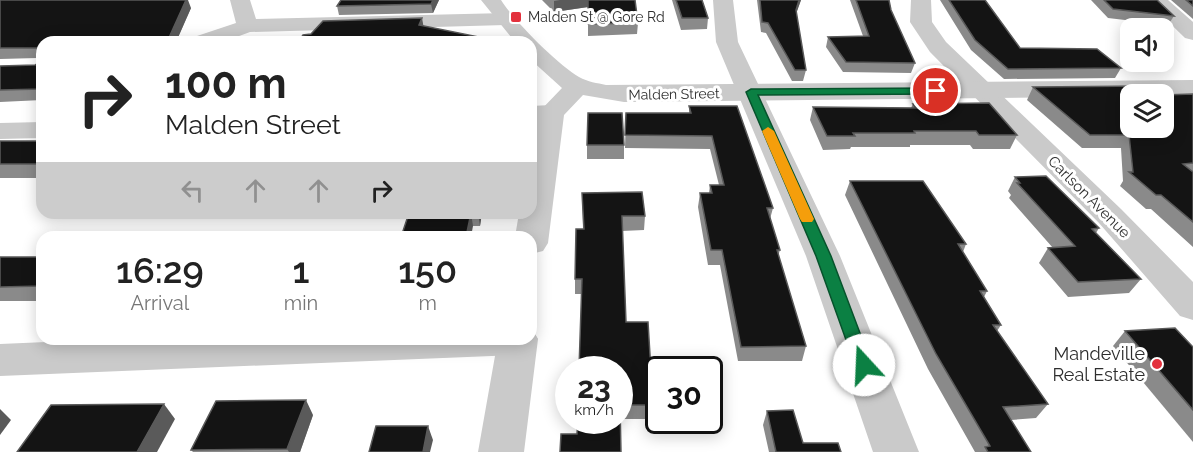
<!DOCTYPE html>
<html lang="en">
<head>
<meta charset="utf-8">
<style>
  :root { --surface:#fff; --page:#f2f2f2; --text:#222; --muted:#767676 }
  body { margin:0; font-family:Raleway,sans-serif; background:var(--page); color:var(--text); height:100vh; display:flex; flex-direction:column; font-size:22px; white-space:nowrap }
  * { box-sizing:border-box; margin:0 }
  p { font-size:20px; color:var(--muted) }
  .icon { flex:none; width:33px; height:33px; fill:none; stroke:currentColor; stroke-width:2; stroke-linecap:round; stroke-linejoin:round }
  .map { position:relative; flex:1; overflow:hidden }
  .side { position:absolute; left:36px; top:231px; width:501px; height:114px; display:flex; flex-direction:column; background:var(--surface); border-radius:18px; box-shadow:0 3px 15px #0003 }
  .side>* { flex:none }
  .guide { position:absolute; left:36px; top:36px; width:501px; height:183px; border-radius:18px; box-shadow:0 3px 15px #0003; background:#fff; color:var(--text); overflow:hidden }
  .buttons { position:absolute; left:1120px; top:18px; display:grid; gap:12px }
  .buttons a { display:grid; place-items:center; width:54px; height:54px; border-radius:12px; background:var(--surface); box-shadow:0 3px 15px #0003; font-size:30px }
  .speed { position:absolute; left:555px; top:356px; display:flex; gap:12px; font-size:30px; font-weight:700; text-align:center }
  .speed>* { display:grid; place-content:center; width:78px; height:78px; border-radius:50%; background:var(--surface); box-shadow:0 3px 15px #0003; line-height:1 }
  .speed small { font-size:15px; font-weight:400 }
  .speed .limit { border:3px solid #111; border-radius:9px; background:#fff; color:#111 }
  .pin { position:absolute; display:grid; place-items:center; width:51px; height:51px; color:#fff; margin:-26px; border:3px solid #fff; border-radius:50%; box-shadow:0 2px 6px #0007 }
  .me { position:absolute; width:66px; margin:-33px; rotate:340deg; stroke-linejoin:round; filter:drop-shadow(0 0 4px #0008) }
  .turn { display:flex; align-items:center; gap:21px; height:126px; padding:0 30px; font-size:27px }
  .turn .icon { width:78px; height:78px; stroke-width:2.5 }
  .turn b { display:block; font-size:42px; line-height:51px }
  .lanes { display:flex; align-items:center; height:57px; padding:0 30px; background:#0003; justify-content:center; gap:30px; direction:ltr }
  .lanes .off { opacity:.35 }
  .eta { display:flex; justify-content:space-evenly; align-items:center; height:102px; text-align:center }
  .eta b { font-size:36px; font-weight:600; line-height:42px }
  .map>svg:first-child { display:block }
  .lines { fill:none; stroke-linecap:round; stroke-linejoin:round }
  .minor { fill:#cacaca; fill-rule:evenodd }
  .tertiary { fill:#cacaca; fill-rule:evenodd }
  .wall { fill:#8a8a8a }
  .shaded-wall { fill:#5a5a5a }
  .building { fill:#141414; stroke:#5a5a5a; stroke-width:1.5 }
  .route { fill:#0b8043; stroke:#07532c; stroke-width:1.5 }
  .slow { fill:#f59e0b }
  .poi-dot { fill:#e3313d; stroke:#fff; stroke-width:2 }
  .labels { text-anchor:middle; stroke-width:6; stroke-linejoin:round; paint-order:stroke }
  .far-poi-label { font-size:14px; fill:#2d2d2d; stroke:#fff; text-anchor:start }
  .far-street-label { font-size:14px; fill:#2d2d2d; stroke:#fff }
  .street-label { font-size:15px; fill:#2d2d2d; stroke:#fff }
  .near-poi-label { font-size:18px; fill:#2d2d2d; stroke:#fff; text-anchor:end }
</style>
</head>
<body>
<div class="map">
<svg width="1193" height="452" viewBox="0 0 1193 452">
  <rect width="100%" height="100%" fill="#fff"/>
  <g class="lines">
    <g class="minor">
      <polygon points="230,0 250,0 256,19 506,13 513,15 517,19 513,23 506,25 250,32 223,42 191,42 194,37 236,23"/>
      <polygon points="713,0 733,0 738,42 840,256 919,452 873,452 806,256 716,42"/>
      <polygon points="911,0 931,0 932,22 946,42 1121,209 1193,282 1193,320 1180,316 1099,223 930,52 910,22"/>
      <polygon points="1146,0 1168,0 1193,22 1193,40 1185,38"/>
      <polygon points="551,105 560,107 564,113 560,119 531,122 531,106"/>
      <polygon points="42,122 42,138 0,139 0,123"/>
      <polygon points="531,328 538,339 532,350 518,355 0,376 0,344 116,339 531,339"/>
    </g>
    <g class="tertiary">
      <path d="M481,0H501C514,21 558,65 579,77C588,82 597,83 606,85L1193,80V96L624,102L583,95L564,115L548,243L543,251L531,254V237H515L519,213H531V150L538,113L562,88L531,60V42H515Z"/>
      <polygon points="531,328 538,339 524,452 478,452 498,339 531,339"/>
    </g>
  </g>
  <g class="wall">
    <polygon points="0,0 191,8 176,42 42,42 42,100 0,102 0,66 35,65 38,63 37,58 0,59"/>
    <polygon points="439,0 433,13 339,15 337,6"/>
    <polygon points="542,0 635,0 638,23 637,34 588,36 588,7 554,12"/>
    <polygon points="672,0 702,0 708,18 707,29 681,30"/>
    <polygon points="757,0 801,0 796,13 806,70 803,81 792,81 766,33 761,32"/>
    <polygon points="850,0 889,0 891,10 915,63 911,73 843,72 826,47 828,37 863,36"/>
    <polygon points="940,0 985,0 1020,48 1121,68 1115,78 1004,79 971,50"/>
    <polygon points="1091,0 1157,0 1174,16 1168,25 1108,18"/>
    <polygon points="1171,0 1193,0 1193,19"/>
    <polygon points="1033,87 1131,128 1193,94 1193,247 1151,209 1146,209 1120,186 1123,181 1121,148 1082,148 1027,100"/>
    <polygon points="913,104 1017,135 1010,149 973,149 970,145 910,145 910,147 851,147 850,149 823,150 810,120 813,107 911,108"/>
    <polygon points="689,106 773,208 770,219 780,250 778,256 806,346 802,361 738,361 720,265 708,265 698,207 700,193 709,193 710,185 719,185 710,149 625,148 626,113 689,113"/>
    <rect x="0" y="141" width="42" height="37"/>
    <rect x="587" y="145" width="37" height="14"/>
    <polygon points="1015,177 1099,228 1096,233 1141,279 1129,293 1068,297 1039,263 1048,248 1053,248 1009,198 1011,195 1008,191"/>
    <polygon points="850,181 966,244 963,252 987,291 984,297 1001,325 997,331 1048,404 1036,418 1011,420 1031,452 975,452 928,369 845,195"/>
    <polygon points="582,193 645,216 644,230 622,231 626,322 653,405 652,419 620,419 577,434 582,294 575,294 575,279 583,229"/>
    <polygon points="409,213 482,213 480,226 473,226"/>
    <rect x="0" y="257" width="42" height="44"/>
    <polygon points="1125,331 1193,347 1193,442 1113,346"/>
    <polygon points="767,411 803,443 841,452 769,452 763,425"/>
    <polygon points="313,415 300,452 193,452 191,450"/>
  </g>
  <g class="shaded-wall">
    <polygon points="186,0 188,0 191,8 176,42 167,42"/>
    <polygon points="433,0 439,0 433,13 431,4"/>
    <polygon points="560,0 588,0 588,7 554,12 554,1"/>
    <polygon points="799,0 801,0 794,20 796,10"/>
    <polygon points="422,18 424,29 419,25"/>
    <polygon points="471,213 473,226 471,237 466,237"/>
    <polygon points="478,213 482,213 480,226"/>
    <polygon points="306,400 313,415 300,452 289,452 287,449"/>
    <polygon points="164,404 175,419 157,452 137,452"/>
    <polygon points="0,409 11,420 0,435"/>
    <polygon points="428,426 433,440 430,452 423,452"/>
  </g>
  <g class="building">
    <polygon points="0,0 186,0 167,42 42,42 42,89 0,90 0,66 35,65 38,63 37,48 0,48"/>
    <polygon points="341,0 433,0 431,4 337,6"/>
    <polygon points="588,0 635,0 638,23 588,24"/>
    <polygon points="676,0 702,0 708,18 682,18"/>
    <polygon points="760,0 799,0 796,10 806,70 795,70 768,23 762,22"/>
    <polygon points="856,0 889,0 891,10 915,63 846,62 828,37 869,36"/>
    <polygon points="949,0 985,0 1020,48 1097,49 1121,68 1008,69 975,40"/>
    <polygon points="1104,0 1157,0 1174,16 1113,9"/>
    <polygon points="1186,0 1193,0 1193,6"/>
    <polygon points="422,18 419,25 479,37 479,42 239,42 241,40 301,38 303,35 311,34 323,21"/>
    <polygon points="1147,86 1157,94 1131,94 1131,128 1164,128 1164,95 1193,94 1193,163 1183,164 1193,172 1193,222 1161,195 1156,195 1129,172 1133,172 1129,135 1090,135 1033,87"/>
    <polygon points="989,103 1017,135 979,135 976,131 914,131 915,133 853,133 855,136 827,136 813,107 916,108 913,104"/>
    <polygon points="689,106 737,106 773,208 767,208 780,250 777,250 806,346 741,347 722,250 711,250 700,193 712,193 710,185 724,185 712,136 625,135 626,113 691,113"/>
    <polygon points="588,113 622,113 624,145 587,145"/>
    <rect x="0" y="141" width="42" height="23"/>
    <polygon points="1046,176 1099,228 1092,229 1141,279 1078,282 1048,248 1075,246 1017,183 1020,183 1015,177"/>
    <polygon points="850,181 923,181 966,244 958,244 987,291 980,291 1001,325 993,325 1048,404 1003,407 1031,452 988,452 985,447 990,446 936,354"/>
    <polygon points="642,192 645,216 622,216 626,322 648,322 653,405 620,405 621,452 560,452 561,434 577,434 578,420 620,420 620,369 579,369 582,279 575,279 576,229 584,229 582,193"/>
    <polygon points="409,213 471,213 466,237 401,237"/>
    <polygon points="0,257 42,257 42,286 0,287"/>
    <polygon points="1175,328 1193,347 1193,410 1125,331"/>
    <polygon points="306,400 287,449 191,450 216,401"/>
    <polygon points="164,404 137,452 17,452 51,405"/>
    <polygon points="793,410 803,443 838,443 841,452 776,452 767,411"/>
    <polygon points="376,426 428,426 423,452 369,452"/>
  </g>
  <polygon class="route" points="936,88 941,91 940,94 758,95 831,256 872,365 870,370 864,372 858,370 855,365 816,256 746,92 751,89"/>
  <polygon class="slow" points="768,127 774,131 814,219 812,222 802,222 800,219 762,131"/>
  <g class="poi-dot">
    <rect x="510" y="11" width="12" height="12" rx="3"/>
    <circle cx="1157" cy="364" r="6"/>
  </g>
  <g class="labels">
    <g class="far-poi-label">
      <text x="528" y="22">Malden St @ Gore Rd</text>
    </g>
    <g class="far-street-label">
      <text transform="translate(674 94) rotate(-1)" y="5">Malden Street</text>
    </g>
    <g class="street-label">
      <text transform="translate(1089 197) rotate(45)" y="5">Carlson Avenue</text>
    </g>
    <g class="near-poi-label">
      <text x="1145" y="360">Mandeville<tspan x="1145" dy="21">Real Estate</tspan></text>
    </g>
  </g>
</svg>
<div class="buttons">
<a><svg class="icon" aria-label="sound" viewBox="0 0 24 24"><path d="M4 9h4l5-4v14l-5-4H4zM17 9q2 3 0 6"/></svg></a>
<a><svg class="icon" aria-label="layers" viewBox="0 0 24 24"><path d="M12 4l9 5-9 5-9-5zM3 14l9 5 9-5"/></svg></a>
</div>
<div class="speed"><div>23<small>km/h</small></div><div class="limit">30</div></div>
<div class="pin" style="left:936px;top:91px;background:#d93025"><svg class="icon" aria-label="arrive" viewBox="0 0 24 24"><path d="M6 21V4h12l-3 4 3 4H6"/></svg></div>
<svg class="me" style="left:864px;top:365px" viewBox="-20 -20 40 40"><circle r="19" fill="#fff"/><path d="M0-13L10 11 0 6-10 11z" fill="#0b8043"/></svg>
<div class="guide">
<div class="turn"><svg class="icon" aria-label="right" viewBox="0 0 24 24"><path d="M7 20v-9h11M14 6l5 5-5 5"/></svg><div><b>100 m</b>Malden Street</div></div>
<div class="lanes"><svg class="icon off" aria-label="left" viewBox="0 0 24 24"><path d="M17 20v-9H6M10 6l-5 5 5 5"/></svg><svg class="icon off" aria-label="ahead" viewBox="0 0 24 24"><path d="M12 20V5M6 11l6-6 6 6"/></svg><svg class="icon off" aria-label="ahead" viewBox="0 0 24 24"><path d="M12 20V5M6 11l6-6 6 6"/></svg><svg class="icon" aria-label="right" viewBox="0 0 24 24"><path d="M7 20v-9h11M14 6l5 5-5 5"/></svg></div>
</div>
<section class="side">
<div class="eta">
<div><b>16:29</b><p>Arrival</p></div>
<div><b>1</b><p>min</p></div>
<div><b>150</b><p>m</p></div>
</div>
</section>
</div>
</body>
</html>
